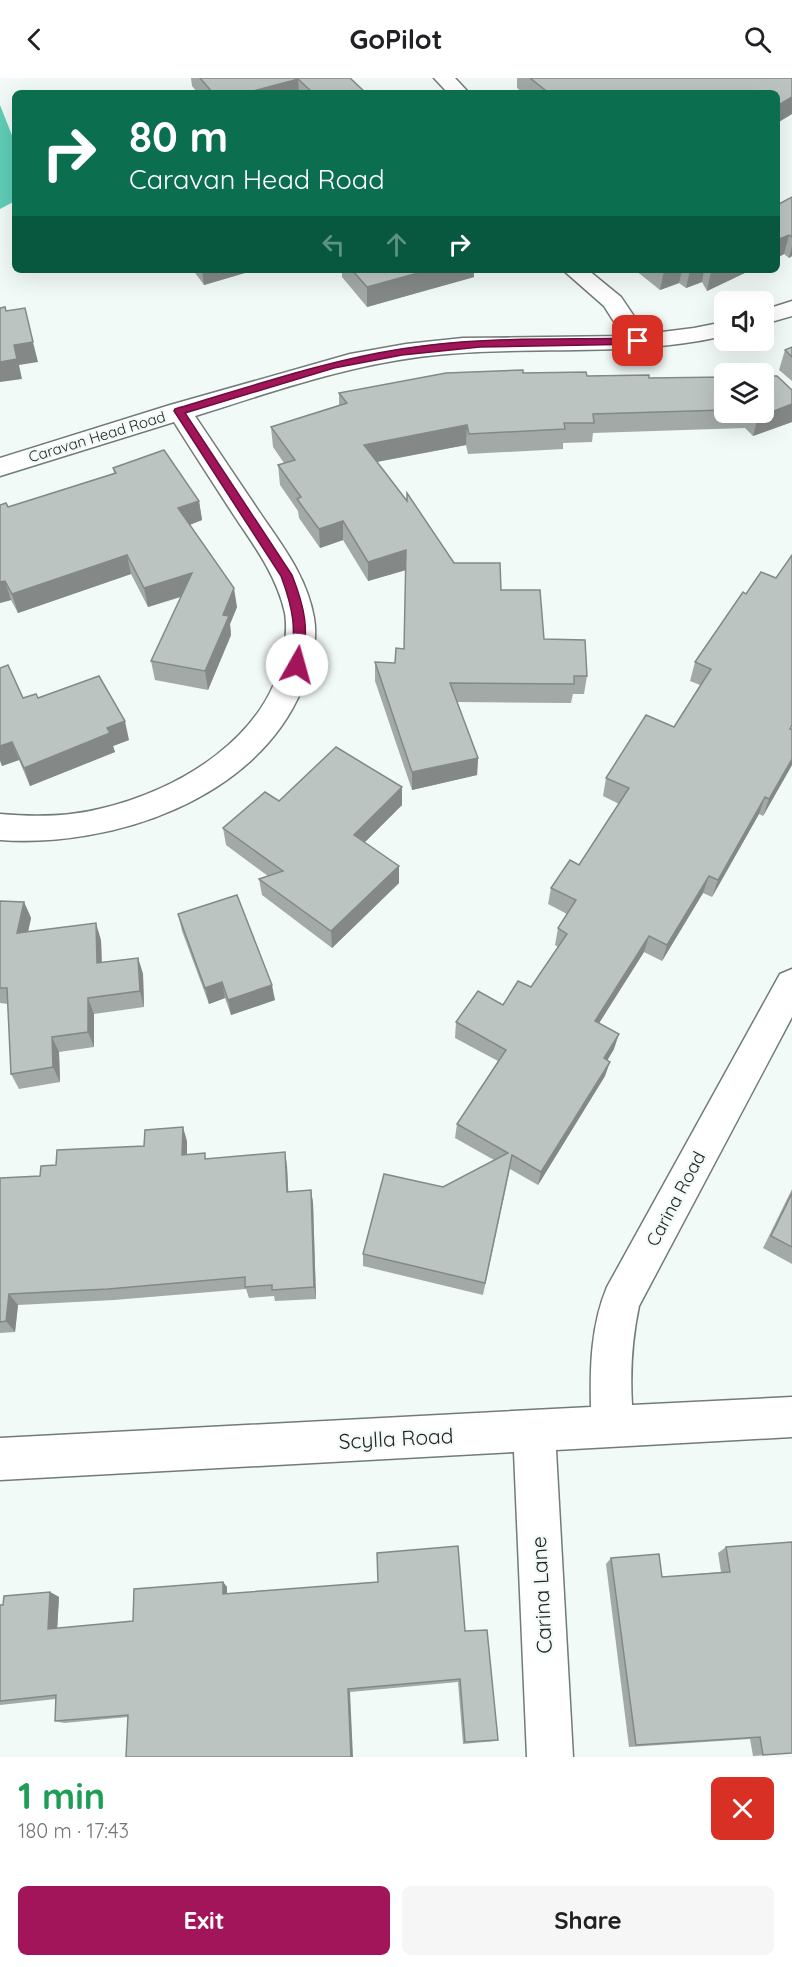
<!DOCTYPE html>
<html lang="en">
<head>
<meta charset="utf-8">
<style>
  :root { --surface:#fff; --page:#f6f6f6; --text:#202124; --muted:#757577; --accent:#a3155b }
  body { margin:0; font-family:Quicksand,sans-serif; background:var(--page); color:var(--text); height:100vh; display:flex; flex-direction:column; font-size:22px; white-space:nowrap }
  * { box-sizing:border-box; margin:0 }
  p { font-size:20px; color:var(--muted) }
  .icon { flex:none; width:33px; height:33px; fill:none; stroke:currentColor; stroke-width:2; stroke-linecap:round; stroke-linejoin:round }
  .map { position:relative; height:1679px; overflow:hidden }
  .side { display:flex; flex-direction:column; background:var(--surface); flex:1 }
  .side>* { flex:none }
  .banner { position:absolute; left:12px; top:12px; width:768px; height:183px; border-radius:9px; box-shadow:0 6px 24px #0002; background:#0b6e4f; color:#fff; overflow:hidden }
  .buttons { position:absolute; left:714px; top:213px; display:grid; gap:12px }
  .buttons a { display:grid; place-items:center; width:60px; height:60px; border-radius:9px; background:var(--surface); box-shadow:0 6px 24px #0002; font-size:30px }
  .pin { position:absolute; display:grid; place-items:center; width:51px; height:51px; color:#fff; margin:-26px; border-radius:12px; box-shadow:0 3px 9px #0006 }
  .me { position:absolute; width:66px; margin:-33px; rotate:7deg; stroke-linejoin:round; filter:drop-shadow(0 0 4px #0008) }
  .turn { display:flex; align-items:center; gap:21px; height:126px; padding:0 18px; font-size:27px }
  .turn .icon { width:78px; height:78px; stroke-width:2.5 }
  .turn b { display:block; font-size:42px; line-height:51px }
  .lanes { display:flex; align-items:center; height:57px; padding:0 18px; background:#0003; justify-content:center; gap:30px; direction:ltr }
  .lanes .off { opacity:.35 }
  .round { display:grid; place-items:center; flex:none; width:63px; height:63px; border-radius:9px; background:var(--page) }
  .overview { display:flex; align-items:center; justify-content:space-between; height:102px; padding:0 18px }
  h1 { font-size:36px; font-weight:700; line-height:45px; color:#1e9e55 }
  .action { display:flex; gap:12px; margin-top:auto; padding:12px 18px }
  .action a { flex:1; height:69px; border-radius:9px; background:var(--accent); color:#fff; font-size:24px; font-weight:700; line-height:69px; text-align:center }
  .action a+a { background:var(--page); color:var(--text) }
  header { display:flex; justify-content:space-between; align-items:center; height:78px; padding:0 18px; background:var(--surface); font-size:27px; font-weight:700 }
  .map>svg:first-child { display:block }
  .forest { fill:#60ceb7 }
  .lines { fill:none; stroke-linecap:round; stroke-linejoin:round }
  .minor-casing { stroke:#737b79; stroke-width:3 }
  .minor { fill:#fff; fill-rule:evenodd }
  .wall { fill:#a2a9a7 }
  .shaded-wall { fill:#848988 }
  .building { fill:#bcc4c2; stroke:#848988; stroke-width:1.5 }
  .route { fill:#a3155b; stroke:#6a0e3b; stroke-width:1.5 }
  .labels { text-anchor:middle; stroke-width:4.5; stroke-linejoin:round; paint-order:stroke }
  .far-street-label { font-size:15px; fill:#222525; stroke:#f2faf8 }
  .street-label { font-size:18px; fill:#222525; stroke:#f2faf8 }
  .near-street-label { font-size:21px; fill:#222525; stroke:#f2faf8 }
</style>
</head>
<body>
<header><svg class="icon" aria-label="back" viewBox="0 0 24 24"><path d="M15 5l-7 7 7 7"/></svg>GoPilot<svg class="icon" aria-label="search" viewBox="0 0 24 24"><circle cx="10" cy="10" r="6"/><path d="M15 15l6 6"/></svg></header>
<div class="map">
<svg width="792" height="1679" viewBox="0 0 792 1679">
  <rect width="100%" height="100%" fill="#f2faf8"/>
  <polygon class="forest" points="0,27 15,65 15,123 0,131"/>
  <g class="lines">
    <defs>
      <g id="minor">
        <polygon points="434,0 455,0 469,15 448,15"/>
        <path d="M563,192H588L621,219L646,256L694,250L724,244V258C632,279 540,268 447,276C359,283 278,312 195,338C216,369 237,401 258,432C281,466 307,498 314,540C318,563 311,589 302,611C256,722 111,770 0,762V736C33,739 67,739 99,731C179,713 271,658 284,571C286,559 287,548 285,535C277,499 256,470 235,439C215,408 194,376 174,344L0,398V380L170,327L350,276L406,266L463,260L623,258L604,228Z"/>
        <polygon points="792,223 792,238 764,246 764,232"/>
        <path d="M792,891V939L639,1228C632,1261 630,1293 632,1327L792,1319V1359L556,1372L573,1679H527L514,1374L0,1402V1360L591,1329C590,1289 591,1247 607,1209L780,896Z"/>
      </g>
    </defs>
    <use href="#minor" class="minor-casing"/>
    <use href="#minor" class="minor"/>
  </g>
  <g class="wall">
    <polygon points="191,0 350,0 366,15 198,15 192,8"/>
    <polygon points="517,0 792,0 792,36 777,45 777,15 523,15 517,10"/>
    <polygon points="792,119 792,178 789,180 784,176 777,180 777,127"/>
    <polygon points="193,192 255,192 204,207"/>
    <polygon points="342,192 474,192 474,199 367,229 342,199"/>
    <polygon points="635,192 751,192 707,213 702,204 686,210 679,205 660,212"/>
    <polygon points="792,269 792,303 779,292 785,272"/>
    <polygon points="523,292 523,295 586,294 587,298 649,297 649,300 724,299 724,334 764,334 764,298 777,298 792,312 792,344 753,358 745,350 593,355 592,364 563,365 563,371 468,376 466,367 377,384 407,423 407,415 454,485 500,485 501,512 540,512 544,561 585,562 587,598 584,616 573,616 571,625 457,624 478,680 477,697 412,712 375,603 375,584 395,585 396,570 404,571 406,492 368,503 343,462 320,470 299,440 298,433 280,407 278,387 284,385 273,369 271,349 339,327 339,315 446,295"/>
    <polygon points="113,390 199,423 202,442 190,447 237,529 230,546 231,557 208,612 155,602 151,583 181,519 148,529 131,496 18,535 11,522 0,525 8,429 114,395"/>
    <polygon points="743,514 792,687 763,738 759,736 712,819 703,815 662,883 644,874 599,945 614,971 607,982 605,998 538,1107 510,1091 483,1217 363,1188 363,1176 443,1109 494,1082 455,1060 457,1046 498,983 455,960 456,944 503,927 531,909 558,869 555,867 558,850 567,836 548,826 551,810 579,787 619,726 603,718 606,700 674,649 700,607 690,603 695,584"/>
    <polygon points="0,590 23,620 38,620 129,662 113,668 115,674 30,708 19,682 2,688 0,683"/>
    <polygon points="402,709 402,727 365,764 399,788 399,805 332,870 262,817 259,801 268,798 226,767 223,750 279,723"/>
    <polygon points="0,823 24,824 31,840 28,854 101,862 102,884 138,880 143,896 144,929 94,936 94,969 59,974 60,1004 19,1011 11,996 8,926 0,925"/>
    <polygon points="178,836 275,922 231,937 225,920 209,926 182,853"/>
    <polygon points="187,1063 187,1077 207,1081 287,1088 288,1114 311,1112 313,1125 316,1221 275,1223 274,1218 249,1220 246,1211 114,1222 18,1227 15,1254 0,1255 0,1100 40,1098 56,1087 144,1068"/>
    <polygon points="792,1111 792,1186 763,1170"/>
    <polygon points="726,1469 792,1675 753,1678 750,1661 629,1669 606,1486 611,1480 662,1499 721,1494 718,1475"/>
    <polygon points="223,1504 227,1509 227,1516 465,1553 498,1662 495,1663 463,1666 458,1604 350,1614 128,1639 64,1645 55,1643 56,1621 0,1627 0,1527 50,1514 59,1519 57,1550 133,1543"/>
  </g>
  <g class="shaded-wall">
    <polygon points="298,1 299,15 246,15"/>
    <polygon points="792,19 792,36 777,45 777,28"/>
    <polygon points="789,157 784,176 777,180 777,162"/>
    <polygon points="792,168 792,178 789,180"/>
    <polygon points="202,192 255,192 204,207"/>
    <polygon points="429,192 474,192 474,199 367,229 367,209"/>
    <polygon points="665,192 682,192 679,205 660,212 664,193"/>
    <polygon points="690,192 704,192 702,204 686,210"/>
    <polygon points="714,192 751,192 707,213 711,193"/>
    <polygon points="33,264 38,284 19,287 22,301 0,304 0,284 14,267"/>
    <polygon points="792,326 792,344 753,358 758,339"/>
    <polygon points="467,347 466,367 365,386 364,367"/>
    <polygon points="199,423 202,442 181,450 178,430"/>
    <polygon points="343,443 343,462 320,470 319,451"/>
    <polygon points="406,472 406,492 368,503 368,484"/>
    <polygon points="127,477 131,496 18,535 12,516"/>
    <polygon points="192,495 195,514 148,529 144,510"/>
    <polygon points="5,503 11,522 0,525 0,504"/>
    <polygon points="234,510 237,529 230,546 231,557 208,612 205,593 223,537"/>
    <polygon points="125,643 129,662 113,668 115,674 30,708 24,690 107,650"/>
    <polygon points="12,664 19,682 2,688 0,682 0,668"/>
    <polygon points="478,680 477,697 412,712 412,694"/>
    <polygon points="792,681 792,687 763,738 769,721"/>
    <polygon points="402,709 402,727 355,774 354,757"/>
    <polygon points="765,719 759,736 712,819 718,802"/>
    <polygon points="399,788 399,805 332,870 331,853"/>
    <polygon points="709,798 703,815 662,883 667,867"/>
    <polygon points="24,824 31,840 24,872 17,855"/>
    <polygon points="96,845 101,862 102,901 97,885"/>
    <polygon points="649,858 644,874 591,958 595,943"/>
    <polygon points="138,880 143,896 144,929 140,913"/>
    <polygon points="222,904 225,920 209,926 205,910"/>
    <polygon points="272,907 275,922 231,937 228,922"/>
    <polygon points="88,920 94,936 94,969 88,954"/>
    <polygon points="619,956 614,971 600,995 604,980"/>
    <polygon points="52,959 59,974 60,1004 53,989"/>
    <polygon points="610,984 605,998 538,1107 541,1094"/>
    <polygon points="183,1049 187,1063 187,1090 182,1077"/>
    <polygon points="285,1074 287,1088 289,1127 287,1114"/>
    <polygon points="311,1112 313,1125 316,1221 314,1209"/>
    <polygon points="9,1216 18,1227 15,1254 6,1243"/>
    <polygon points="223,1504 227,1509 227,1522 223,1516"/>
    <polygon points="50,1514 59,1519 57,1555 48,1551"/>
    <polygon points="348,1611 350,1614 353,1679 351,1679"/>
  </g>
  <g class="building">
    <polygon points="200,0 350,0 366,15 313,15 298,1 246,15 213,15"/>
    <polygon points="530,0 792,0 792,19 777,28 777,15 549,15"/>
    <polygon points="792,119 792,159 789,157 777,162 777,127"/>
    <polygon points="352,192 429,192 367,209"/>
    <polygon points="5,229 6,233 25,230 33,264 14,267 17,281 0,284 0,230"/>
    <polygon points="792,269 792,279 785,272"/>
    <polygon points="523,292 523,295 586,294 587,298 649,297 649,300 724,299 724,332 593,336 594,345 564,345 565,351 469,356 467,347 364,367 407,423 407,415 454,485 500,485 501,512 540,512 544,561 585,562 587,598 574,598 574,606 450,605 478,680 412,694 375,584 395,585 396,570 404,571 406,472 368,484 343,443 319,451 297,421 301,419 278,387 295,382 271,349 347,325 339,315 446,295"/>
    <polygon points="764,298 777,298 792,312 792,326 758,339 754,334 764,334"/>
    <polygon points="164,372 199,423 178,430 234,510 223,537 229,538 205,593 151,583 192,495 144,510 127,477 12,516 5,503 0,504 0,427 6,425 8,429 116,395 113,390"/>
    <polygon points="792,477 792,647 790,651 792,651 792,681 769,721 765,719 718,802 709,798 667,867 649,858 595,943 619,956 604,980 610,984 541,1094 512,1077 485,1205 363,1176 384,1096 443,1109 508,1075 457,1046 506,972 456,944 478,913 503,927 518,903 531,909 567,856 558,850 576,822 551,810 570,782 579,787 629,710 606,700 646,637 674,649 711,591 695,584 743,514 746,516 761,494 776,500"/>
    <polygon points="8,587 23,620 36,616 38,620 99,598 125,643 107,650 110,655 24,690 12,664 0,668 0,590"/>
    <polygon points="336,669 402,709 354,757 399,788 331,853 259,801 283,793 223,750 265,714 279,723"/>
    <polygon points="237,817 272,907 228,922 222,904 205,910 178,836"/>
    <polygon points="0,823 24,824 17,855 96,845 97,885 138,880 140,913 88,920 88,954 52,959 53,989 11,996 7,910 0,910"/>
    <polygon points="183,1049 182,1077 205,1075 205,1081 285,1074 287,1114 311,1112 314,1209 272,1212 272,1207 245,1209 245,1199 108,1211 9,1216 6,1243 0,1244 0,1100 40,1098 41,1088 56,1087 57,1072 144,1068 145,1052"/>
    <polygon points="792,1115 792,1169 771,1158"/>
    <polygon points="792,1464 792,1675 763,1677 760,1659 636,1667 611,1480 659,1476 662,1499 730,1494 726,1469"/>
    <polygon points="458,1468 465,1553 487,1552 498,1662 465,1664 460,1601 348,1611 351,1679 126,1679 128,1637 55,1643 56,1617 0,1623 0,1527 3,1527 4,1518 50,1514 48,1551 133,1543 134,1511 223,1504 223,1516 378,1504 377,1475"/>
  </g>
  <path class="route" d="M638,260L643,263L642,266L480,269L402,277L334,290L185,335L292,497C306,533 308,549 303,587L297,591L293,590L291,587C296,549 294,533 281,498L174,333L175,331C250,309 324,283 401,271C479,258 560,262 638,260Z"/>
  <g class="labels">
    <g class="far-street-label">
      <text transform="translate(97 359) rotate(-17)" y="5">Caravan Head Road</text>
    </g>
    <g class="street-label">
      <text transform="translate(676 1121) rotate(-62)" y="6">Carina Road</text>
    </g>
    <g class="near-street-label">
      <text transform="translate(396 1361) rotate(-3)" y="7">Scylla Road</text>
      <text transform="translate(542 1517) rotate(-93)" y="7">Carina Lane</text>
    </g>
  </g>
</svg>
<div class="buttons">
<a><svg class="icon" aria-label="sound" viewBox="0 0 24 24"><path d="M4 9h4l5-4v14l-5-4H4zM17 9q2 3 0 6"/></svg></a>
<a><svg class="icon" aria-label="layers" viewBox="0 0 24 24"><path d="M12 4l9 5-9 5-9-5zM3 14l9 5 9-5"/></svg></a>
</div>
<div class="pin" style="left:638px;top:263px;background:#d93025"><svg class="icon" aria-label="arrive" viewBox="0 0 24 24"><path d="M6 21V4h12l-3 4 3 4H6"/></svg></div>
<svg class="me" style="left:297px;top:587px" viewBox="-20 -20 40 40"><circle r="19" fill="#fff"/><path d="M0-13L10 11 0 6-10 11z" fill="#a3155b"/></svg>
<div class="banner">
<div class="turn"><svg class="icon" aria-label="right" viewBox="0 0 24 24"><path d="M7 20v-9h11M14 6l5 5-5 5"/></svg><div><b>80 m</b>Caravan Head Road</div></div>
<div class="lanes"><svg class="icon off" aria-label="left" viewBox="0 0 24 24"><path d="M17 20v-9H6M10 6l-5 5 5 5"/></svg><svg class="icon off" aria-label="ahead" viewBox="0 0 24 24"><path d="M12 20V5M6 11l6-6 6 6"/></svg><svg class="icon" aria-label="right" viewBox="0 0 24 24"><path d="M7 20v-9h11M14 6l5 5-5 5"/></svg></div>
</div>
</div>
<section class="side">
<div class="overview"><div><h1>1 min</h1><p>180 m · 17:43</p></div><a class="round" style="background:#d93025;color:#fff"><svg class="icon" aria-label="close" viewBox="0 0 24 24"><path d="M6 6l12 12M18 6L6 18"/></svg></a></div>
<div class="action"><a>Exit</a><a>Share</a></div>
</section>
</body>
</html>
